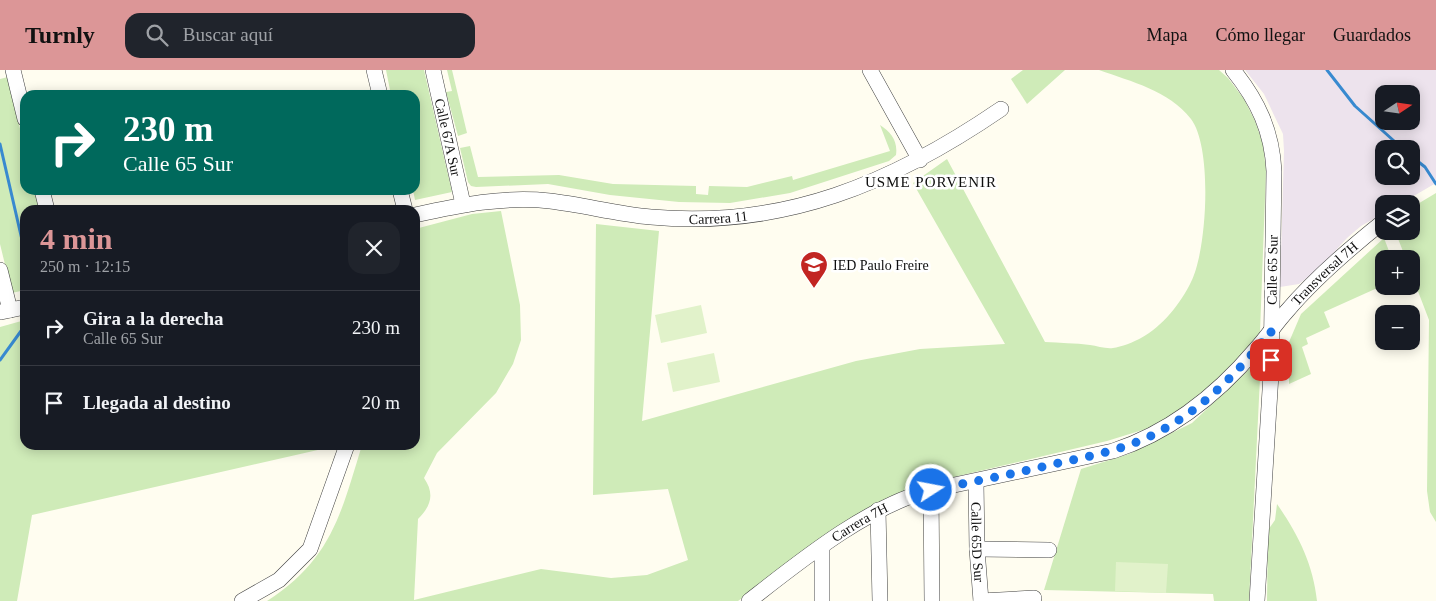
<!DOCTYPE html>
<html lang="es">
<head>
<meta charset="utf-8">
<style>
  :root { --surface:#171b24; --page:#20242c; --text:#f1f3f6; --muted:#9ea1a6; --line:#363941; --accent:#dc9697 }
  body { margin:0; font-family:Georgia,serif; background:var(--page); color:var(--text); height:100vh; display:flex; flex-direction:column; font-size:19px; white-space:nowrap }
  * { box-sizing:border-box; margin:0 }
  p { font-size:16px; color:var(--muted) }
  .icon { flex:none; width:28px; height:28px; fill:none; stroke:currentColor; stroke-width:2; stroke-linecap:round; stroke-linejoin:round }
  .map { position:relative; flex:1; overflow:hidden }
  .side { position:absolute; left:20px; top:135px; width:400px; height:245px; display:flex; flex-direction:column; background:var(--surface); border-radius:15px; box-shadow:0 2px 12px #0003 }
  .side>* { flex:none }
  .guide { position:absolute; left:20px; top:20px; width:400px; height:105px; border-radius:15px; box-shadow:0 2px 12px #0003; background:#00695c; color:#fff; overflow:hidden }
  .needle { width:32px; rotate:77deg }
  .controls { position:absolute; left:1375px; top:15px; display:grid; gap:10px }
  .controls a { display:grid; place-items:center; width:45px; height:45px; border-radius:10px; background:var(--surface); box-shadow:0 2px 12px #0003; font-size:25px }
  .pin { position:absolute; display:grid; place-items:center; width:42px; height:42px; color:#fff; margin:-21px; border-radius:10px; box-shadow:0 2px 8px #0006 }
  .me { position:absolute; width:55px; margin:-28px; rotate:79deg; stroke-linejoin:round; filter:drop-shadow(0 0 4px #0008) }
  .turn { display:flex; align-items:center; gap:18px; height:105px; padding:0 20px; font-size:22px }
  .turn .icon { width:65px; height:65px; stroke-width:2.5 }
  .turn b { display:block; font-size:35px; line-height:42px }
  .round { display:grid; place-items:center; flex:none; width:52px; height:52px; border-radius:15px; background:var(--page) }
  .overview { display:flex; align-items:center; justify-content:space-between; height:85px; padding:0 20px }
  h1 { font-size:30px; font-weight:700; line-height:38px; color:var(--accent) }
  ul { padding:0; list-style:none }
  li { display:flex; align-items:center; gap:15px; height:75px; padding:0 20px; border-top:1px solid var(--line) }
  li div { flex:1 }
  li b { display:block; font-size:19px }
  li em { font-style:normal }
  header { display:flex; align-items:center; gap:30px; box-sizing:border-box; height:70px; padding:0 25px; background:var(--accent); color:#111 }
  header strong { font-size:24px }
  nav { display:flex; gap:28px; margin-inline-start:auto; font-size:18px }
  .search { width:350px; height:45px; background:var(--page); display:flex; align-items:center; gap:12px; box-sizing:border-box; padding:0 18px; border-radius:15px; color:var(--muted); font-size:19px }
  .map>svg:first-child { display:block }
  .industrial { fill:#ede3ed; fill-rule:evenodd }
  .green { fill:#cfebb8 }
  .pitch { fill:#e1f2ca }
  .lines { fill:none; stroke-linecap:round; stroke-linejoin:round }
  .stream { stroke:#388ad0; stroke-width:3 }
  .minor-casing { stroke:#414141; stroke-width:16 }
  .minor { stroke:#fff; stroke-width:15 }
  .route { stroke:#1a73e8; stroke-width:9; stroke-dasharray:0 16.2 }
  .labels { text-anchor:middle; stroke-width:5; stroke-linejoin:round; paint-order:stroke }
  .street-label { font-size:14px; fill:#0e0e0e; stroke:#fff }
  .poi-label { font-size:14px; fill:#0e0e0e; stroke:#fff; text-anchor:start }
  .neighbourhood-label { font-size:15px; letter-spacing:1px; fill:#0e0e0e; stroke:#fff }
</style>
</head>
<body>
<header>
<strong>Turnly</strong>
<div class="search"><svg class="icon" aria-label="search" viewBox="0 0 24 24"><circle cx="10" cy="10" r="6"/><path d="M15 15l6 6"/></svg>Buscar aquí</div>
<nav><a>Mapa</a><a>Cómo llegar</a><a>Guardados</a></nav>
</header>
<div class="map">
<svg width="1436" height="531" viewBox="0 0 1436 531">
  <rect width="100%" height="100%" fill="#fffdf0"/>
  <path class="industrial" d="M1245,0H1436V113L1400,134H1384V143L1361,156L1347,168L1319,199L1299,214L1280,217L1284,81L1283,64L1264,24ZM1384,24H1411V51H1384ZM1384,79H1411V106H1384Z"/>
  <g class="green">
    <polygon points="386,0 424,0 452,122 415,130 413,120 415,120 415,25 391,25"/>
    <polygon points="447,0 452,0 467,63 458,66 446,22 452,21"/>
    <polygon points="1023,0 1065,0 1027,34 1011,9"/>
    <path d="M1099,0H1219L1228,8L1244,29L1255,51L1263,74L1266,101L1260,262L1233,296L1207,324L1162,354L1107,371L924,414L896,424L835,460L738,531H267C331,490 341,444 362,375H415V159L472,144L501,141L520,235L521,270L513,294L496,323L437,383L424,408C435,424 431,436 418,449L414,530L541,499L611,508L647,505L688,490L668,419L593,425L596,154L659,161L642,351L856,291L920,279L1005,274L913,113L947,89L1045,272C1060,273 1075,273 1090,275C1097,276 1106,279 1113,278C1121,277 1134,272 1141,268C1162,257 1181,233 1191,212C1207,181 1213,78 1191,49C1168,20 1132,12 1099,0Z"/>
    <polygon points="8,7 25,80 25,120 35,120 40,140 25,140 25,220 12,223 0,174 0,9"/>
    <path d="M880,55C891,62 898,71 896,85L889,91L790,123L730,133L679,132L610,125L548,114L476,117L471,116L468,112L460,78L470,76L478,107L559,105L613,114L696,116V124L708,125L709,116L747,117L792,106L793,110L890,81Z"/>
    <polygon points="1436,123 1436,452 1430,442 1427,421 1429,250 1411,203 1411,189 1406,189 1395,161 1411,161 1411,138"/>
    <polygon points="1384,168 1392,189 1384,189 1384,215 1324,242 1330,257 1306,268 1308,274 1302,277 1311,304 1289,314 1289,272 1301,244"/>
    <polygon points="25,250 25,375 42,375 41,380 64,375 331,377 32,445 17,531 0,531 0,257"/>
    <polygon points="1261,288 1249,531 1214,531 1213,524 1044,520 1081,399 1129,384 1192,353"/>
    <path d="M1277,434C1298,464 1313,494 1317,531H1267L1268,460L1275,450Z"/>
  </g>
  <g class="pitch">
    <polygon points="701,235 707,263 661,273 655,245"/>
    <polygon points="714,283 720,312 673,322 667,293"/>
    <polygon points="1116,492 1168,494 1166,523 1115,521"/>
  </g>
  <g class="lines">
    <g class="stream">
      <polyline points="1327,0 1355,36 1403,79"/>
      <polyline points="0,74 25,183"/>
      <polyline points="1411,86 1425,97 1436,114"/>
      <polyline points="0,290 21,261"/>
    </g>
    <defs>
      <g id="minor">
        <polyline points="13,0 25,49"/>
        <polyline points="374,0 380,25"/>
        <path id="s1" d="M433,0L463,134"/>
        <polyline points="870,0 920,90"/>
        <path d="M1233,0C1258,31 1272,61 1274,101L1271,304L1257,531"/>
        <polyline points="42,120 47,140"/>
        <polyline points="400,120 405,140"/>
        <path id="s2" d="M415,145C460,135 503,126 550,131C584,135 617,144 651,147C784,159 893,113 1001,39"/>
        <polyline points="0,200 10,240"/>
        <polyline points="1,242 25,237"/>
        <path id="s3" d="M976,412L977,479L981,531"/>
        <polyline points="931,420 932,531"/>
        <polyline points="878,440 880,531"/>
        <polyline points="977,479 1049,480"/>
        <polyline points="242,531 279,510 310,479 347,375"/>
        <path id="s4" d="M749,531C799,492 869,435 931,420L1113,381C1171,362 1217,325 1256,279C1267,267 1276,253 1287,241C1315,208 1350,178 1384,151"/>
        <polyline points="822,531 822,477"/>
        <polyline points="981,531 1034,528"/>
      </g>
    </defs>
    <use href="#minor" class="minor-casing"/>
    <use href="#minor" class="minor"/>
  </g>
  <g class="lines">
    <path class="route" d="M931,420C972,412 1013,404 1054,394C1091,386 1129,379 1162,360C1205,337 1241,299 1271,261V290"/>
  </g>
  <defs>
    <symbol id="school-pin" viewBox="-11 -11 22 30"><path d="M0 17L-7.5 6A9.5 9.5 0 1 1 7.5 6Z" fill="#c22522" stroke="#fff"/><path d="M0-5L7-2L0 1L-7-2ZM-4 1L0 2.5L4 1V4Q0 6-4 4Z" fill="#fff"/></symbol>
  </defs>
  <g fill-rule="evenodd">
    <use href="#school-pin" x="798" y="179" width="32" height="43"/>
  </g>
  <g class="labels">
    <g class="street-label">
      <text dy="5" stroke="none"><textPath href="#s1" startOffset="69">Calle 67A Sur</textPath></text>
      <text dy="5" stroke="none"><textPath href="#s2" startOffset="306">Carrera 11</textPath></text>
      <text transform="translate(1272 200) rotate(-89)" y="5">Calle 65 Sur</text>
      <text dy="5" stroke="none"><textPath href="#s4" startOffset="681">Transversal 7H</textPath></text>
      <text dy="5" stroke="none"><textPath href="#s4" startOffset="136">Carrera 7H</textPath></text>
      <text dy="5" stroke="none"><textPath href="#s3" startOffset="60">Calle 65D Sur</textPath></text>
    </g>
    <g class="poi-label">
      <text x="833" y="200">IED Paulo Freire</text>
    </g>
    <g class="neighbourhood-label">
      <text x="931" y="117">USME PORVENIR</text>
    </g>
  </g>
</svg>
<div class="controls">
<a><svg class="needle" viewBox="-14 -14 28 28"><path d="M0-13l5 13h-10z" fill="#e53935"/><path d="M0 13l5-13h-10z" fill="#9ea1a6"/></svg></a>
<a><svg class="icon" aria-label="search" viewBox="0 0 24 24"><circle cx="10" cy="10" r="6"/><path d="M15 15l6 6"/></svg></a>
<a><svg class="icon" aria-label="layers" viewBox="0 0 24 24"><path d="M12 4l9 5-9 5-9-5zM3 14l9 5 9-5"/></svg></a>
<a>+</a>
<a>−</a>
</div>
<div class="pin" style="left:1271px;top:290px;background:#d93025"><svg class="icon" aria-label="arrive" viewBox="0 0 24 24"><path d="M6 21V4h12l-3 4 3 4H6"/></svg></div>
<svg class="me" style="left:931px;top:420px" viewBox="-20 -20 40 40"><circle r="17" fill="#1a73e8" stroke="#fff" stroke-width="3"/><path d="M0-11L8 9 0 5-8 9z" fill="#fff"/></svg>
<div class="guide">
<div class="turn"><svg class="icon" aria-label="right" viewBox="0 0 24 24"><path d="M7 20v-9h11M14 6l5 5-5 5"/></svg><div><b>230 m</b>Calle 65 Sur</div></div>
</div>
<section class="side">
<div class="overview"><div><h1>4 min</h1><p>250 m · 12:15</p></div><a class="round"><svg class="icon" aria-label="close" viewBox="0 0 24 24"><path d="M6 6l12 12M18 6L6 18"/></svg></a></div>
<ul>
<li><svg class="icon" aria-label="right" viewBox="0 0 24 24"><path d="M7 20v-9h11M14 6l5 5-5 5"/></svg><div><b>Gira a la derecha</b><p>Calle 65 Sur</p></div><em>230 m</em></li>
<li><svg class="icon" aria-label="arrive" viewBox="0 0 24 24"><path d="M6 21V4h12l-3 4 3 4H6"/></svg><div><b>Llegada al destino</b></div><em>20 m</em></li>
</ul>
</section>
</div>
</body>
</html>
